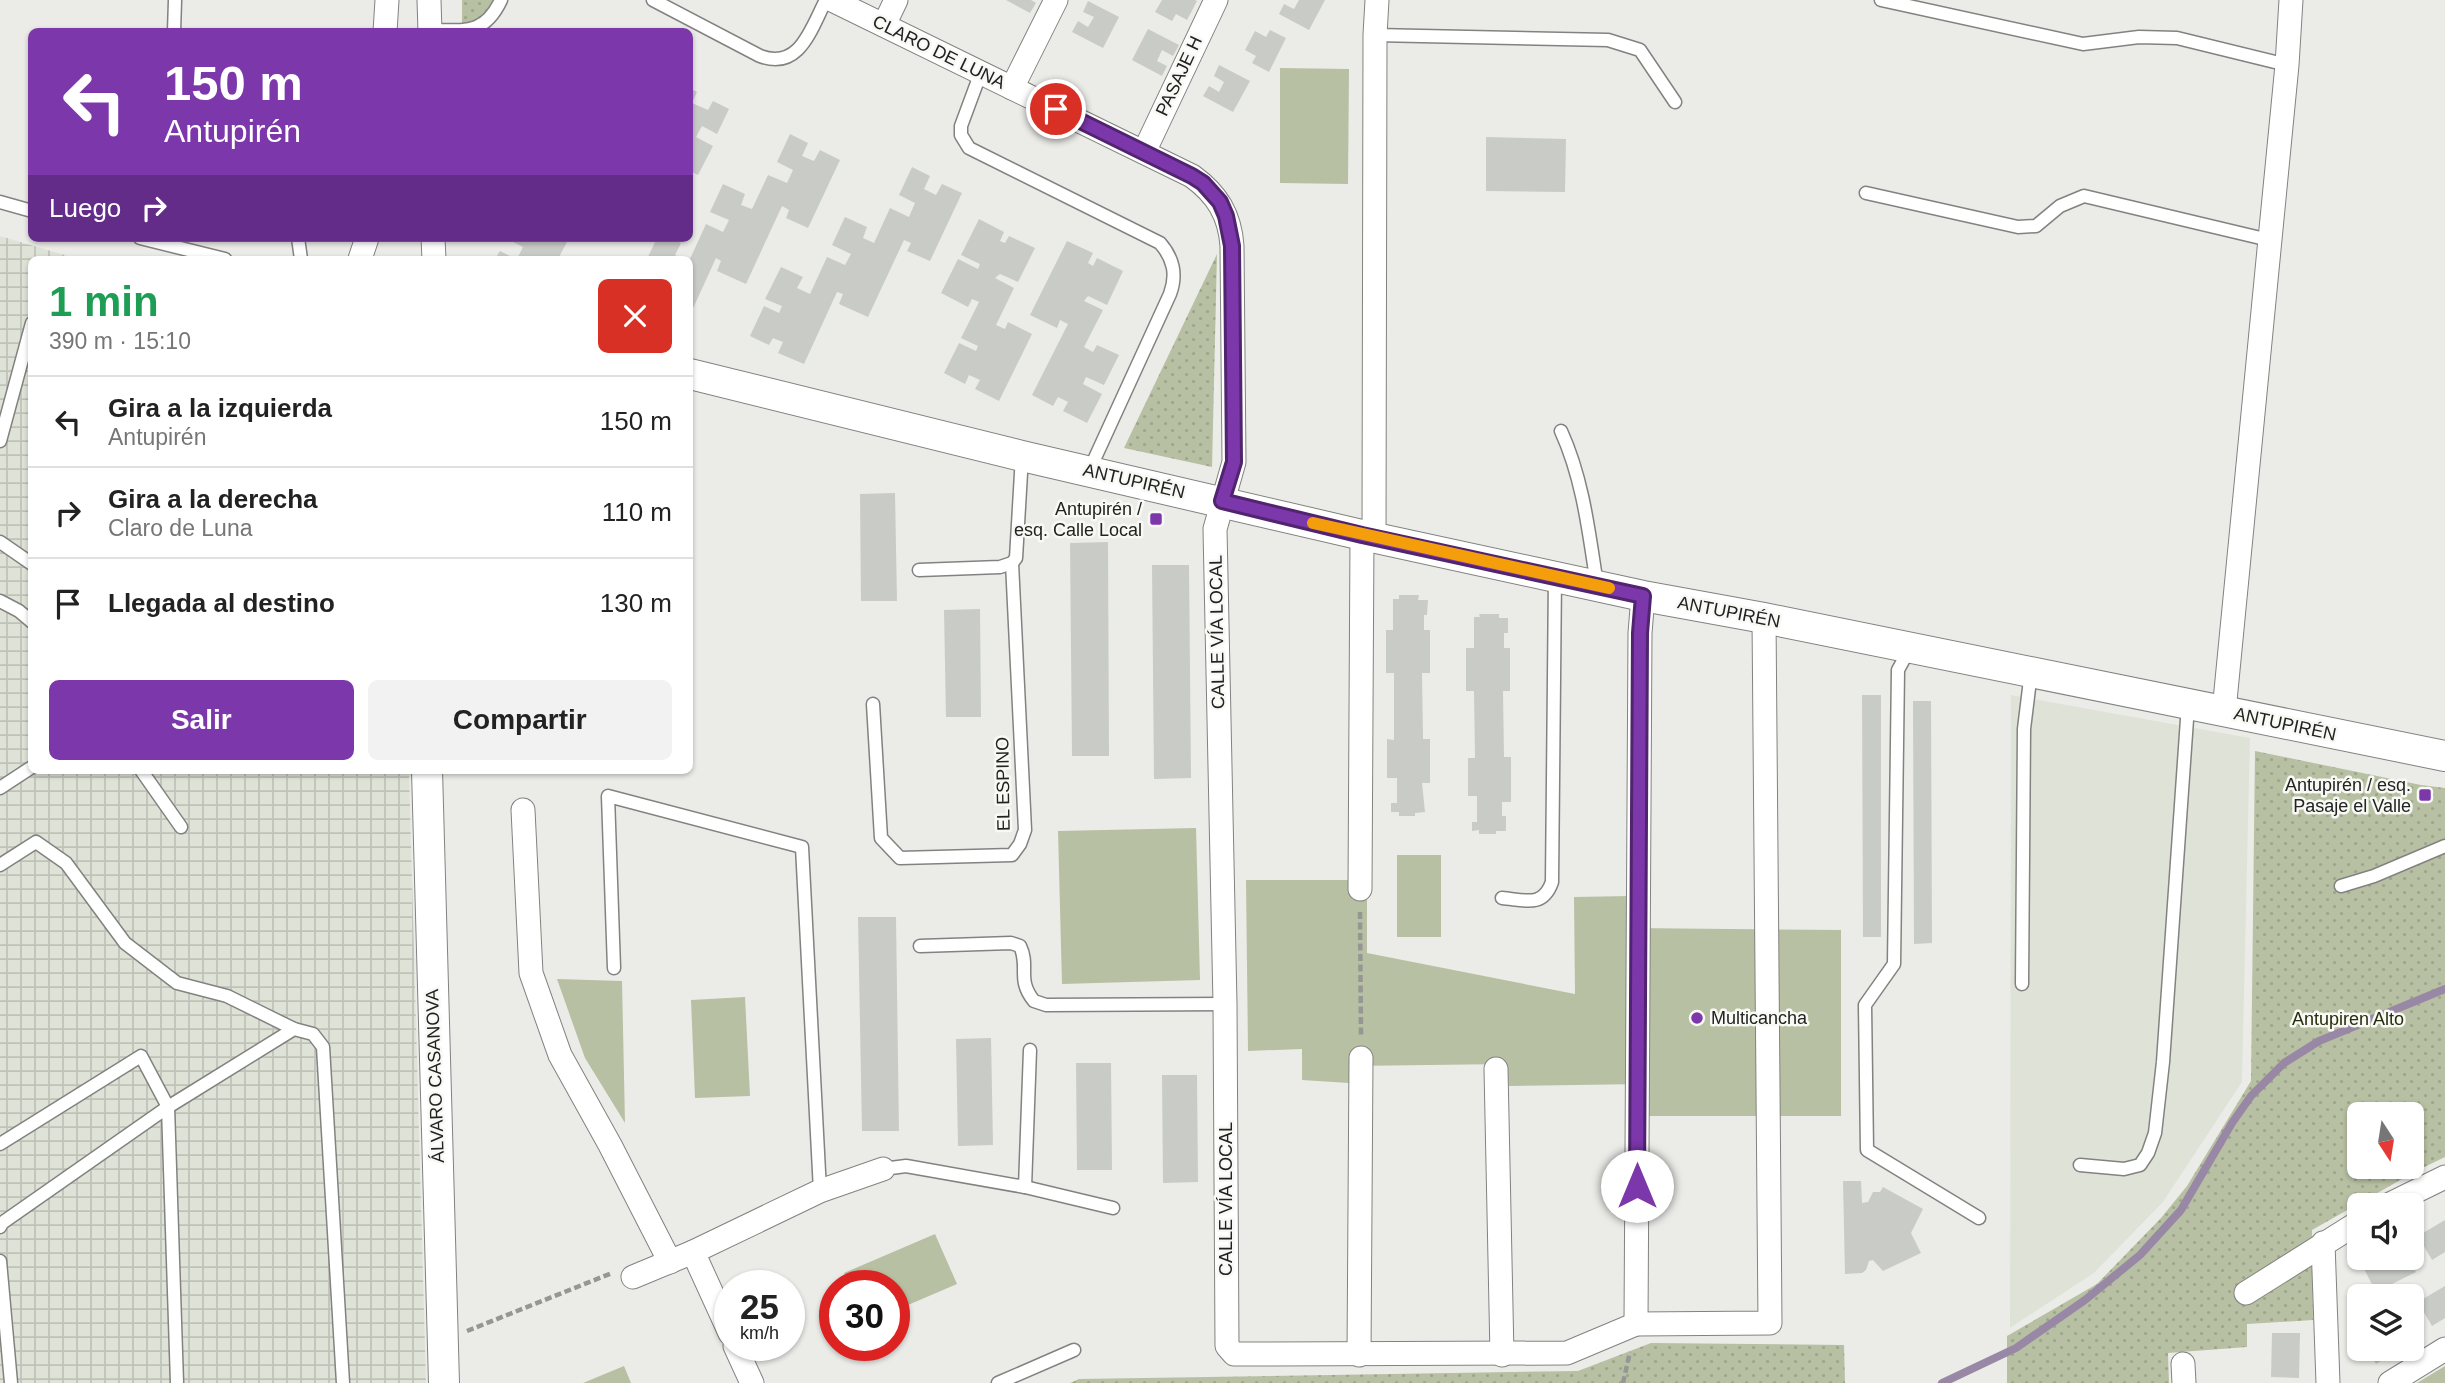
<!DOCTYPE html>
<html lang="es">
<head>
<meta charset="utf-8">
<style>
  :root { --surface:#fff; --page:#f2f2f2; --text:#222; --muted:#767676; --line:#e0e0e0; --accent:#7c37ab }
  body { margin:0; font-family:Helvetica,sans-serif; background:var(--page); color:var(--text); height:100vh; display:flex; flex-direction:column; font-size:26px; white-space:nowrap }
  * { box-sizing:border-box; margin:0 }
  p { font-size:23px; color:var(--muted) }
  .icon { flex:none; width:38px; height:38px; fill:none; stroke:currentColor; stroke-width:2; stroke-linecap:round; stroke-linejoin:round }
  .map { position:relative; flex:1; overflow:hidden }
  .side { position:absolute; left:28px; top:256px; width:665px; height:518px; display:flex; flex-direction:column; background:var(--surface); border-radius:10px; box-shadow:0 2px 5px #0004 }
  .side>* { flex:none }
  .top-card { position:absolute; left:28px; top:28px; width:665px; height:214px; border-radius:10px; box-shadow:0 2px 5px #0004; background:#7c37ab; color:#fff; overflow:hidden }
  .needle { width:46px; rotate:168deg }
  .buttons { position:absolute; left:2347px; top:1102px; display:grid; gap:14px }
  .buttons a { display:grid; place-items:center; width:77px; height:77px; border-radius:10px; background:var(--surface); box-shadow:0 2px 5px #0004; font-size:35px }
  .speed { position:absolute; left:714px; top:1270px; display:flex; gap:14px; font-size:35px; font-weight:700; text-align:center }
  .speed>* { display:grid; place-content:center; width:91px; height:91px; border-radius:50%; background:var(--surface); box-shadow:0 2px 5px #0004; line-height:1 }
  .speed small { font-size:18px; font-weight:400 }
  .speed .limit { border:10px solid #d22; background:#fff; color:#111 }
  .pin { position:absolute; display:grid; place-items:center; width:60px; height:60px; color:#fff; margin:-30px; border:4px solid #fff; border-radius:50%; box-shadow:0 2px 7px #0007 }
  .me { position:absolute; width:77px; margin:-38px; rotate:0deg; stroke-linejoin:round; filter:drop-shadow(0 0 5px #0008) }
  .turn { display:flex; align-items:center; gap:24px; height:147px; padding:0 21px; font-size:32px }
  .turn .icon { width:91px; height:91px; stroke-width:2.5 }
  .turn b { display:block; font-size:49px; line-height:60px }
  .then { display:flex; align-items:center; height:66px; padding:0 21px; background:#0003; gap:14px; font-size:26px }
  .round { display:grid; place-items:center; flex:none; width:74px; height:74px; border-radius:10px; background:var(--page) }
  .headline { display:flex; align-items:center; justify-content:space-between; height:119px; padding:0 21px }
  h1 { font-size:42px; font-weight:700; line-height:52px; color:#1e9e55 }
  .button { display:flex; gap:14px; margin-top:auto; padding:14px 21px }
  .button a { flex:1; height:80px; border-radius:10px; background:var(--accent); color:#fff; font-size:28px; font-weight:700; line-height:80px; text-align:center }
  .button a+a { background:var(--page); color:var(--text) }
  ul { padding:0; list-style:none }
  li { display:flex; align-items:center; gap:21px; height:91px; padding:0 21px; border-top:2px solid var(--line) }
  li div { flex:1 }
  li b { display:block; font-size:26px }
  li em { font-style:normal }
  .map>svg:first-child { display:block }
  .built { fill:#dfe3d7 }
  .industrial { fill:url(#industrial-grid) }
  .green { fill:#b7c0a2 }
  .park { fill:url(#park-dots); fill-rule:evenodd }
  .lines { fill:none; stroke-linecap:round; stroke-linejoin:round }
  .stream { stroke:#9888a5; stroke-width:8 }
  .building { fill:#c9cbc7 }
  .service-casing { stroke:#828380; stroke-width:15 }
  .minor-casing { stroke:#828380; stroke-width:25 }
  .tertiary-casing { stroke:#828380; stroke-width:32 }
  .path { stroke:#969793; stroke-width:4.5; stroke-dasharray:7 3.5; stroke-linecap:butt }
  .service { stroke:#fff; stroke-width:12 }
  .minor { stroke:#fff; stroke-width:23 }
  .tertiary { stroke:#fff; stroke-width:30 }
  .route-casing { stroke:#51246f; stroke-width:18 }
  .route { stroke:#7c37ab; stroke-width:12 }
  .slow { stroke:#f59e0b; stroke-width:12 }
  .poi-dot { fill:#7c37ab; stroke:#f8f9f5; stroke-width:2.5 }
  .labels { text-anchor:middle; stroke-width:5; stroke-linejoin:round; paint-order:stroke }
  .street-label { font-size:18px; fill:#222321; stroke:#f8f9f5 }
  .poi-label { font-size:18px; fill:#222321; stroke:#f8f9f5; text-anchor:end }
  .park-label { font-size:18px; fill:#252d0b; stroke:#f8f9f5 }
</style>
</head>
<body>
<div class="map">
<svg width="2445" height="1383" viewBox="0 0 2445 1383">
  <defs>
    <pattern id="industrial-grid" width="8" height="8" patternUnits="userSpaceOnUse" patternTransform="scale(1.75)"><rect width="8" height="8" fill="#dfe3d7"/><path d="M0 4h8M4 0v8" fill="none" stroke="#bfc2b8"/></pattern>
    <pattern id="park-dots" width="8" height="8" patternUnits="userSpaceOnUse" patternTransform="scale(1.75)"><rect width="8" height="8" fill="#b7c0a2"/><path d="M2 2h.1M6 6h.1" fill="none" stroke="#9da58b" stroke-width="1.8" stroke-linecap="round"/></pattern>
  </defs>
  <rect width="100%" height="100%" fill="#ebece8"/>
  <polygon class="built" points="2011,695 2250,738 2242,1082 2163,1202 2094,1273 2010,1328"/>
  <polygon class="industrial" points="0,236 78,259 32,259 32,770 409,770 426,1383 0,1383"/>
  <g class="green">
    <polygon points="1280,68 1349,69 1348,184 1280,183"/>
    <polygon points="1196,828 1200,980 1062,984 1058,831"/>
    <rect x="1397" y="855" width="44" height="82"/>
    <polygon points="1246,880 1367,880 1367,953 1575,994 1574,897 1630,896 1630,928 1841,930 1841,1116 1645,1116 1643,1084 1509,1086 1506,1064 1351,1066 1349,1083 1302,1080 1302,1049 1248,1051"/>
    <polygon points="557,979 622,981 625,1123 585,1058"/>
    <polygon points="745,997 750,1096 695,1098 691,1000"/>
    <polygon points="935,1234 957,1284 894,1311 894,1286 850,1286 844,1273"/>
    <polygon points="624,1366 631,1383 583,1383"/>
    <polygon points="2445,1366 2445,1383 2417,1383"/>
  </g>
  <g class="park">
    <polygon points="462,0 494,0 487,17 462,25"/>
    <polygon points="1217,254 1212,467 1124,448"/>
    <path d="M2255,751L2421,785L2445,788V1157L2418,1170L2312,1230L2313,1320L2247,1324V1347L2168,1353L2169,1383H2007V1336L2097,1284L2161,1218L2187,1186L2251,1081ZM2359,1115H2412V1167H2359Z"/>
    <polygon points="1651,1343 1844,1345 1845,1383 1070,1383 1079,1379 1578,1371"/>
  </g>
  <g class="lines">
    <polyline class="stream" points="1942,1383 2016,1348 2085,1300 2140,1255 2181,1210 2232,1123 2251,1096 2284,1063 2319,1041 2445,989"/>
  </g>
  <g class="building">
    <polygon points="1006,0 1031,0 1036,3 1030,13"/>
    <polygon points="1162,0 1195,0 1197,1 1187,20 1176,14 1172,21 1155,12"/>
    <polygon points="1299,0 1325,0 1309,30 1279,14 1284,4 1294,9"/>
    <polygon points="1088,1 1119,17 1103,48 1072,32 1078,21 1088,27 1094,17 1083,12"/>
    <polygon points="1148,29 1179,45 1173,56 1162,50 1157,61 1167,66 1162,76 1132,60"/>
    <polygon points="1270,30 1286,38 1269,72 1252,63 1256,56 1245,50 1255,31 1266,37"/>
    <polygon points="1219,65 1250,81 1233,112 1203,96 1209,86 1219,92 1224,82 1214,76"/>
    <polygon points="690,88 697,92 692,103 708,110 713,101 729,109 717,134 702,126 696,137 713,146 698,175 690,171"/>
    <polygon points="790,134 808,143 802,156 814,161 820,150 840,160 808,228 786,218 789,210 782,206 746,284 717,271 721,261 716,258 690,315 690,259 706,224 723,232 729,220 710,212 723,184 745,194 741,205 752,209 768,175 787,183 793,170 777,162"/>
    <polygon points="1486,137 1566,139 1565,192 1486,191"/>
    <polygon points="912,167 930,176 924,189 936,195 942,184 962,193 930,261 907,251 911,243 904,240 868,317 839,304 843,294 837,292 804,364 778,353 783,342 773,338 769,345 750,336 764,306 779,313 782,306 765,299 781,267 803,277 797,288 810,294 827,257 845,265 851,254 832,245 845,217 867,227 863,238 874,243 890,208 909,217 915,203 899,195"/>
    <polygon points="979,219 1004,232 1000,241 1005,243 1009,236 1035,248 1018,282 1000,274 995,278 1014,288 996,325 1005,329 1008,322 1032,334 999,401 975,389 980,380 969,375 965,384 944,373 959,343 976,351 978,346 961,338 979,302 972,299 968,307 941,293 958,259 978,269 980,264 961,255"/>
    <polygon points="505,238 569,238 558,259 517,259 523,247"/>
    <polygon points="657,238 669,238 681,243 675,255 683,259 647,259"/>
    <polygon points="1067,241 1093,253 1088,263 1093,266 1097,258 1123,271 1107,305 1088,296 1084,301 1103,310 1084,347 1093,352 1097,345 1119,355 1104,385 1086,377 1083,384 1102,394 1087,423 1063,411 1068,402 1058,397 1053,406 1032,395 1068,324 1060,320 1057,328 1030,315"/>
    <polygon points="500,251 516,259 495,259"/>
    <polygon points="895,493 897,601 861,601 860,494"/>
    <polygon points="1108,542 1109,756 1072,756 1070,543"/>
    <polygon points="1152,565 1189,565 1191,778 1154,779"/>
    <polygon points="1399,595 1419,595 1418,600 1428,600 1427,615 1424,615 1424,630 1430,630 1430,673 1422,673 1423,739 1430,739 1430,783 1422,783 1425,812 1415,813 1415,816 1399,816 1399,812 1391,812 1391,803 1397,803 1397,778 1387,778 1387,739 1394,740 1394,673 1386,673 1386,630 1393,630 1393,599 1399,599"/>
    <polygon points="980,609 981,717 946,717 944,610"/>
    <polygon points="1479,614 1499,614 1499,618 1508,618 1508,633 1504,633 1504,648 1510,648 1510,691 1503,691 1504,757 1511,757 1511,802 1502,802 1502,816 1506,816 1506,831 1496,831 1496,834 1479,834 1479,830 1472,831 1472,822 1477,822 1477,796 1468,796 1468,758 1475,758 1474,691 1466,691 1466,648 1474,648 1474,617 1480,617"/>
    <polygon points="1862,695 1881,695 1881,937 1863,937"/>
    <polygon points="1913,701 1931,701 1932,943 1914,944"/>
    <polygon points="858,917 896,917 899,1131 862,1131"/>
    <polygon points="991,1038 993,1145 958,1146 956,1039"/>
    <polygon points="1076,1063 1111,1063 1112,1170 1077,1170"/>
    <polygon points="1162,1075 1197,1075 1198,1182 1163,1183"/>
    <polygon points="1843,1181 1861,1181 1862,1203 1868,1202 1873,1192 1880,1192 1883,1187 1923,1209 1911,1233 1921,1253 1883,1271 1873,1260 1869,1261 1866,1270 1862,1273 1845,1274"/>
    <polygon points="2445,1220 2445,1252 2432,1260 2418,1236"/>
    <polygon points="2381,1258 2409,1258 2416,1272 2376,1292 2363,1267"/>
    <polygon points="2445,1286 2445,1318 2432,1326 2418,1302"/>
    <polygon points="2272,1333 2300,1333 2299,1378 2271,1377"/>
    <polygon points="2367,1349 2400,1349 2376,1364"/>
  </g>
  <g class="lines">
    <defs>
      <g id="service">
        <path d="M653,0L760,56C800,71 811,28 826,0"/>
        <polyline points="1881,0 2083,44 2139,37 2177,38 2287,65"/>
        <path d="M430,30C464,30 484,36 501,0"/>
        <polyline points="174,32 175,0"/>
        <polyline points="1375,35 1608,40 1640,50 1675,102"/>
        <path d="M981,72L961,126V135L969,148L1160,243C1174,259 1177,275 1170,294L1089,471"/>
        <polyline points="1866,193 2018,227 2036,226 2060,206 2084,196 2269,240"/>
        <polyline points="0,202 32,211"/>
        <polyline points="140,238 225,259"/>
        <polyline points="298,238 301,259"/>
        <path d="M1561,431C1583,479 1589,533 1597,585"/>
        <polyline points="0,441 32,323"/>
        <polyline points="0,542 32,564"/>
        <polyline points="919,570 1000,567 1012,563 1016,558 1022,456"/>
        <polyline points="0,601 19,611 32,622"/>
        <polyline points="1910,648 1898,670 1894,964 1865,1005 1867,1150 1979,1218"/>
        <polyline points="873,704 881,838 900,858 1012,855 1020,844 1025,830 1012,563"/>
        <polyline points="141,770 181,827"/>
        <polyline points="0,788 32,767"/>
        <polyline points="0,865 36,842 66,863 125,943 177,983 227,996 294,1029"/>
        <polyline points="2341,886 2374,876 2445,846"/>
        <path d="M1502,898C1525,900 1543,908 1552,882L1555,576"/>
        <path d="M920,946L1011,943L1020,946C1030,967 1016,979 1034,1001L1046,1005L1225,1004"/>
        <polyline points="614,968 608,796 802,847 820,1191"/>
        <polyline points="2022,984 2024,729 2031,672"/>
        <polyline points="0,1144 141,1056 168,1107 177,1383"/>
        <polyline points="2080,1165 2124,1169 2140,1165 2148,1153 2155,1133 2163,1062 2188,705"/>
        <polyline points="883,1169 906,1166 1025,1187 1113,1208"/>
        <polyline points="1025,1187 1030,1050"/>
        <polyline points="0,1227 2,1223 168,1107 294,1029 313,1034 323,1047 343,1383"/>
        <polyline points="0,1261 11,1383"/>
        <polyline points="998,1383 1074,1350"/>
      </g>
      <g id="minor">
        <polyline points="429,0 430,32"/>
        <path d="M832,0L1192,176C1217,194 1230,215 1232,246L1234,462L1215,529L1225,1004L1227,1346L1234,1354L1567,1353L1636,1324L1770,1323L1764,618"/>
        <polyline points="884,25 896,0"/>
        <polyline points="385,32 387,0"/>
        <polyline points="1012,88 1056,0"/>
        <polyline points="1144,152 1216,0"/>
        <polyline points="433,238 434,259"/>
        <polyline points="360,259 367,238"/>
        <polyline points="1374,538 1375,35 1377,0"/>
        <polyline points="2224,711 2287,65 2291,0"/>
        <polyline points="523,810 531,973 560,1055 610,1145 670,1262"/>
        <polyline points="1360,889 1362,535"/>
        <polyline points="1496,1069 1502,1355"/>
        <polyline points="2386,1206 2445,1177"/>
        <polyline points="2323,1243 2328,1383"/>
        <polyline points="693,1252 820,1191 883,1169"/>
        <polyline points="633,1277 693,1252 730,1333"/>
        <polyline points="2246,1293 2359,1222"/>
        <polyline points="1636,1324 1640,633 1643,596"/>
        <polyline points="735,1346 752,1383"/>
        <polyline points="1359,1355 1361,1058"/>
        <polyline points="2183,1364 2184,1383"/>
        <polyline points="2390,1383 2445,1349"/>
      </g>
      <g id="tertiary">
        <polyline points="690,374 1022,456 1362,535 1643,596 1764,618 2445,756"/>
        <polyline points="427,770 444,1383"/>
      </g>
    </defs>
    <use href="#service" class="service-casing"/>
    <use href="#minor" class="minor-casing"/>
    <use href="#tertiary" class="tertiary-casing"/>
    <g class="path">
      <polyline points="1360,912 1361,1036"/>
      <polyline points="467,1331 612,1273"/>
      <polyline points="1623,1383 1630,1352"/>
    </g>
    <use href="#service" class="service"/>
    <use href="#minor" class="minor"/>
    <use href="#tertiary" class="tertiary"/>
  </g>
  <g class="lines">
    <defs>
      <polyline id="route" points="1056,109 1192,176 1203,183 1220,202 1226,216 1232,246 1234,462 1222,501 1362,535 1643,596 1640,633 1637,1186"/>
    </defs>
    <use href="#route" class="route-casing"/>
    <use href="#route" class="route"/>
    <polyline class="slow" points="1313,523 1609,588"/>
  </g>
  <g class="poi-dot">
    <rect x="1149" y="512" width="14" height="14" rx="3.5"/>
    <rect x="2418" y="788" width="14" height="14" rx="3.5"/>
    <circle cx="1697" cy="1018" r="7"/>
  </g>
  <g class="labels">
    <g class="street-label">
      <text transform="translate(939 52) rotate(26)" y="6">CLARO DE LUNA</text>
      <text transform="translate(1179 76) rotate(-65)" y="6">PASAJE H</text>
      <text transform="translate(1134 481) rotate(13)" y="6">ANTUPIRÉN</text>
      <text transform="translate(1729 612) rotate(11)" y="6">ANTUPIRÉN</text>
      <text transform="translate(1217 632) rotate(-91)" y="6">CALLE VÍA LOCAL</text>
      <text transform="translate(2285 724) rotate(12)" y="6">ANTUPIRÉN</text>
      <text transform="translate(1003 784) rotate(-91)" y="6">EL ESPINO</text>
      <text transform="translate(435 1076) rotate(-92)" y="6">ÁLVARO CASANOVA</text>
      <text transform="translate(1226 1199) rotate(-90)" y="6">CALLE VÍA LOCAL</text>
    </g>
    <g class="poi-label">
      <text x="1142" y="515">Antupirén /<tspan x="1142" dy="21">esq. Calle Local</tspan></text>
      <text x="2411" y="791">Antupirén / esq.<tspan x="2411" dy="21">Pasaje el Valle</tspan></text>
      <text x="1711" y="1024" text-anchor="start">Multicancha</text>
    </g>
    <g class="park-label">
      <text x="2348" y="1025">Antupiren Alto</text>
    </g>
  </g>
</svg>
<div class="buttons">
<a><svg class="needle" viewBox="-14 -14 28 28"><path d="M0-13l5 13h-10z" fill="#e53935"/><path d="M0 13l5-13h-10z" fill="#767676"/></svg></a>
<a><svg class="icon" aria-label="sound" viewBox="0 0 24 24"><path d="M4 9h4l5-4v14l-5-4H4zM17 9q2 3 0 6"/></svg></a>
<a><svg class="icon" aria-label="layers" viewBox="0 0 24 24"><path d="M12 4l9 5-9 5-9-5zM3 14l9 5 9-5"/></svg></a>
</div>
<div class="speed"><div>25<small>km/h</small></div><div class="limit">30</div></div>
<div class="pin" style="left:1056px;top:109px;background:#d93025"><svg class="icon" aria-label="arrive" viewBox="0 0 24 24"><path d="M6 21V4h12l-3 4 3 4H6"/></svg></div>
<svg class="me" style="left:1637px;top:1186px" viewBox="-20 -20 40 40"><circle r="19" fill="#fff"/><path d="M0-13L10 11 0 6-10 11z" fill="#7c37ab"/></svg>
<div class="top-card">
<div class="turn"><svg class="icon" aria-label="left" viewBox="0 0 24 24"><path d="M17 20v-9H6M10 6l-5 5 5 5"/></svg><div><b>150 m</b>Antupirén</div></div>
<div class="then">Luego<svg class="icon" aria-label="right" viewBox="0 0 24 24"><path d="M7 20v-9h11M14 6l5 5-5 5"/></svg></div>
</div>
<section class="side">
<div class="headline"><div><h1>1 min</h1><p>390 m · 15:10</p></div><a class="round" style="background:#d93025;color:#fff"><svg class="icon" aria-label="close" viewBox="0 0 24 24"><path d="M6 6l12 12M18 6L6 18"/></svg></a></div>
<ul>
<li><svg class="icon" aria-label="left" viewBox="0 0 24 24"><path d="M17 20v-9H6M10 6l-5 5 5 5"/></svg><div><b>Gira a la izquierda</b><p>Antupirén</p></div><em>150 m</em></li>
<li><svg class="icon" aria-label="right" viewBox="0 0 24 24"><path d="M7 20v-9h11M14 6l5 5-5 5"/></svg><div><b>Gira a la derecha</b><p>Claro de Luna</p></div><em>110 m</em></li>
<li><svg class="icon" aria-label="arrive" viewBox="0 0 24 24"><path d="M6 21V4h12l-3 4 3 4H6"/></svg><div><b>Llegada al destino</b></div><em>130 m</em></li>
</ul>
<div class="button"><a>Salir</a><a>Compartir</a></div>
</section>
</div>
</body>
</html>
